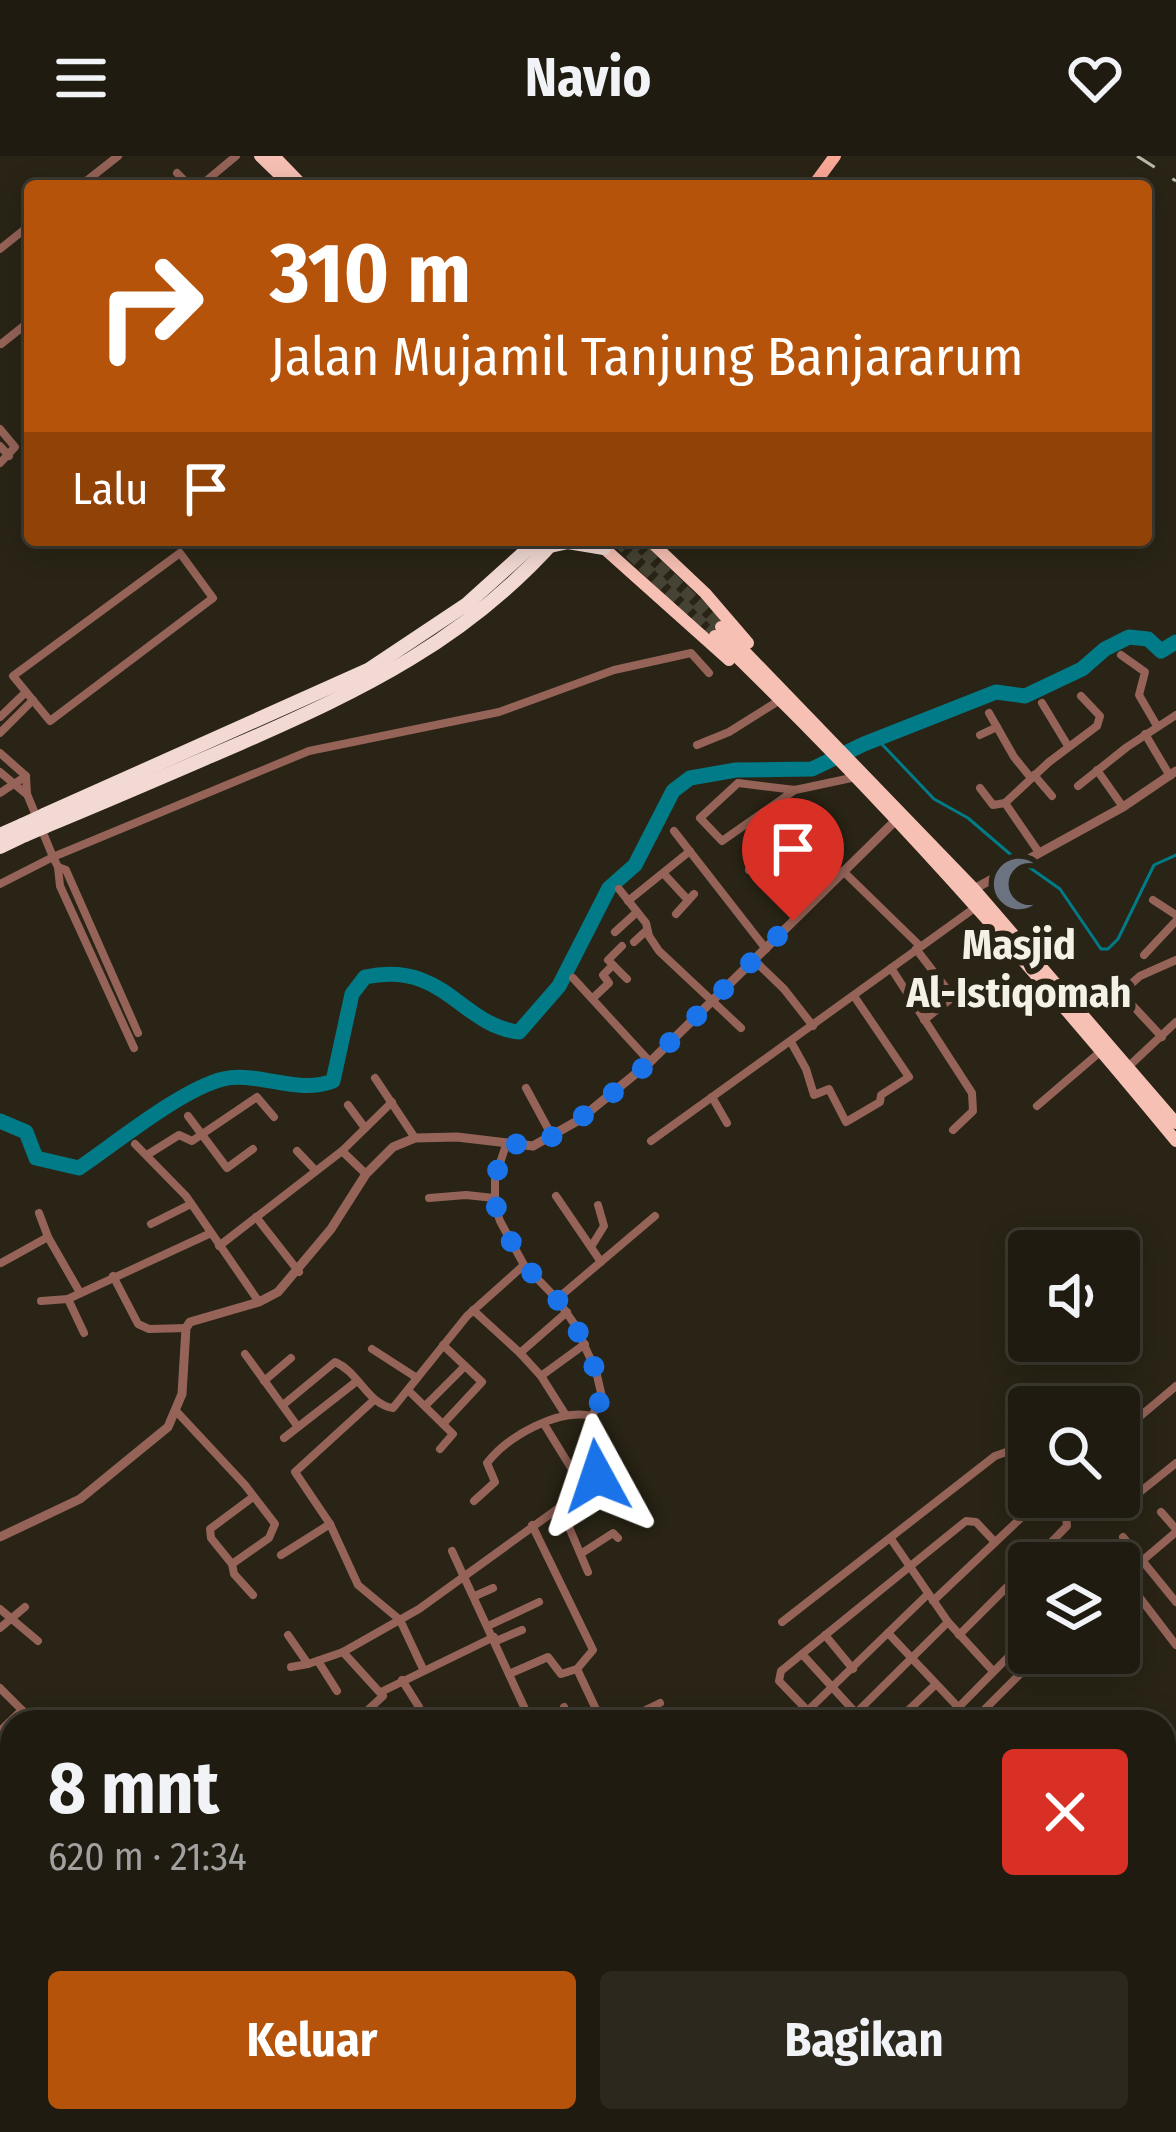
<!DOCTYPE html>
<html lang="id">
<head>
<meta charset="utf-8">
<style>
  :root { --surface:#1f1b10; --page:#2c281e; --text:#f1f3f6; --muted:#a1a19f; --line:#3c3930; --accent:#b45309 }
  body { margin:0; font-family:"Fira Sans Condensed",sans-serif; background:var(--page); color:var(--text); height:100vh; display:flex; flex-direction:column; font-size:45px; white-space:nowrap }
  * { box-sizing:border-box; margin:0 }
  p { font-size:39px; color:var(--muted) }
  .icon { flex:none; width:66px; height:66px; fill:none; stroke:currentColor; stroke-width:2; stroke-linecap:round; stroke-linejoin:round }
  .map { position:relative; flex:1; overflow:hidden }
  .side { position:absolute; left:0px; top:1554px; width:1176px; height:423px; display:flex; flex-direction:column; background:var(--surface); border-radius:36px 36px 0 0; box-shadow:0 6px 30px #0003,0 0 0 3px var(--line) }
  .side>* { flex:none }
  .hud { position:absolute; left:24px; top:24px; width:1128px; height:366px; border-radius:12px; box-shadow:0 6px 30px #0003,0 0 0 3px var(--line); background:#b45309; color:#fff; overflow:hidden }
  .controls { position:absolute; left:1008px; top:1074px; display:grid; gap:24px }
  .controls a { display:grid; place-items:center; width:132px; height:132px; border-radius:12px; background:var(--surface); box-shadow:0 6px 30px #0003,0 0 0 3px var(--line); font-size:60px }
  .pin { position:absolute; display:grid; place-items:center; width:102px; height:102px; color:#fff; margin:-123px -51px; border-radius:50% 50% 50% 0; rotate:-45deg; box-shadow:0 0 12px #0007 }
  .pin .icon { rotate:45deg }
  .me { position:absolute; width:132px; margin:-66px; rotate:355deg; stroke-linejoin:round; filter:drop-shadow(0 0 9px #0008) }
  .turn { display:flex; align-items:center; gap:42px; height:252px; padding:0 48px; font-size:54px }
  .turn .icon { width:156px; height:156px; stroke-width:2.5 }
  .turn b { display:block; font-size:84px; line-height:102px }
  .then { display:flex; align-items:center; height:114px; padding:0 48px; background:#0003; gap:24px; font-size:45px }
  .round { display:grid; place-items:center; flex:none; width:126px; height:126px; border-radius:12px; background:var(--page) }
  .head { display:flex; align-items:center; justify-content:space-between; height:204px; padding:0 48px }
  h1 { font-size:72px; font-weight:700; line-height:90px }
  .cta { display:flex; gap:24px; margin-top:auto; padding:24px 48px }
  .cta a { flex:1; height:138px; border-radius:12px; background:var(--accent); color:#fff; font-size:48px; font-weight:700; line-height:138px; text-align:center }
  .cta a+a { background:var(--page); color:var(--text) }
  header { display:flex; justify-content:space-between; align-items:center; height:156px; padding:0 48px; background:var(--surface); font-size:54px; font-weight:700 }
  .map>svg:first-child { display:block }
  .green { fill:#344819 }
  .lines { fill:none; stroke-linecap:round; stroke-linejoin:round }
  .stream { stroke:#007b87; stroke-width:3 }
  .river { stroke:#007b87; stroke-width:15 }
  .trunk-tunnel { stroke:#474334; stroke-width:12; stroke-dasharray:12 6; stroke-linecap:butt }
  .minor { stroke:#956358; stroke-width:8 }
  .tertiary { stroke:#956358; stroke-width:9 }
  .primary { stroke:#fba896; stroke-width:12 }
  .trunk { stroke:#f7c0b4; stroke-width:12 }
  .motorway { stroke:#f3d9d3; stroke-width:14 }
  .rail { stroke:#bbb8ad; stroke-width:3; stroke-dasharray:21 21; stroke-linecap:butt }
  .motorway-bridge { stroke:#f3d9d3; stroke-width:14 }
  .route { stroke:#1a73e8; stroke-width:21; stroke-dasharray:0 37.8 }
  .labels { text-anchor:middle; stroke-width:12; stroke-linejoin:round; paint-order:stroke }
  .poi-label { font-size:42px; font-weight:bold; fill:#f4f1e7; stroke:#292415 }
</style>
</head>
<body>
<header><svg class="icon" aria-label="menu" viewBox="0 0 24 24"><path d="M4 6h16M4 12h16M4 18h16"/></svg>Navio<svg class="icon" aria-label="heart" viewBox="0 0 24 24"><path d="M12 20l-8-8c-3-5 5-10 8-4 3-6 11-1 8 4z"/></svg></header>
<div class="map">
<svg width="1176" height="1976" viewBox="0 0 1176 1976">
  <rect width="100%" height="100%" fill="#292415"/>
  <polygon class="green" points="12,1933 12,1965 62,1965 54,1976 0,1976 0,1953"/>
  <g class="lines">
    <g class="stream">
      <polyline points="877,583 934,643 968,662 1017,704"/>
      <polyline points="1026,709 1060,733 1101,793 1108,793 1118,783 1154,709 1176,699"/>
    </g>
    <path class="river" d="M0,965L26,976L36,1002L79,1012C116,987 182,933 223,923C259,915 297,939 333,925L352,838L365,821C444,804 460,869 519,876L559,830L609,732L635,709L673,635L690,622L736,614L812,613L864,588L996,536L1025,540L1082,513L1105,493L1129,481L1148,483L1161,495L1176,486"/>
    <g class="trunk-tunnel">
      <polyline points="617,384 715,480"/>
      <polyline points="632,384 721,471"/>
    </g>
    <g class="minor">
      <polyline points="177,17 190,30"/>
      <polyline points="80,30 118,0"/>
      <polyline points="200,30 236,0"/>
      <polyline points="0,93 30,69"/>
      <polyline points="1,188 30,165"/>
      <polyline points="0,273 15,291 0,307"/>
      <polyline points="0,290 9,300"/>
      <polygon points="180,397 213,442 50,565 13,520"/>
      <polyline points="1121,499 1145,516 1139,539 1157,570"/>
      <polyline points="1042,547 1068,590"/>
      <polyline points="989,557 1014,601 1031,622"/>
      <polyline points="0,561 26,536"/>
      <polyline points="0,577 33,544"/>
      <polyline points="1145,578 1170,620"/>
      <polyline points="980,579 997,571"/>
      <polyline points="697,589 729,576 780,544"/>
      <polyline points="0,597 26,620 27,638 53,701 309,595 499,556 614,514 691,497 709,517"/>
      <polyline points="1097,614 1123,651"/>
      <polyline points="0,616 25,637"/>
      <polyline points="1034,619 1052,640"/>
      <polyline points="1078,630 1127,591 1176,559"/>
      <polyline points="980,632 993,649 1005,647 1049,606 1097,570 1100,560 1081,540"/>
      <polyline points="795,634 722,685 700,662 738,627 795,634 856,621"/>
      <polyline points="0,637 26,620"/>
      <polyline points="1005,647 1038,695"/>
      <polyline points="674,675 766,793"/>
      <polyline points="763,684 821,737"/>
      <polyline points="58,711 60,730 134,892"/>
      <polyline points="749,714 773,693"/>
      <polyline points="843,715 920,790"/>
      <polyline points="664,718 688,744"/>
      <polyline points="0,728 53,701 58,711 66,714 138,877"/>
      <polyline points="619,733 646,767 649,780 659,795 741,872"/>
      <polyline points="1153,744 1176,759"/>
      <polyline points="628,745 690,695"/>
      <polyline points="676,758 694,738"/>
      <polyline points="615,776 637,756"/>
      <polyline points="634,786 647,774"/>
      <polyline points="916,793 953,841"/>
      <polyline points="1144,799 1176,765"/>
      <polyline points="754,804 784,833 813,870"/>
      <polyline points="613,809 627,823"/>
      <polyline points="891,812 972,937 973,955 953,974"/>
      <polyline points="573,822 650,906"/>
      <polyline points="593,842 609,827 603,819 613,809 608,804 622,790"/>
      <polyline points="924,864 967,830"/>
      <polyline points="1162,881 1121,837 1140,820 1176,804"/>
      <polyline points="791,886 806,913 814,939 829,933 846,966 880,946 881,939 909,921 854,840"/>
      <polyline points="1128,911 1176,866"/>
      <polyline points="375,922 415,982"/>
      <polyline points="526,932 552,980"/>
      <polyline points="712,941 727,967"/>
      <polyline points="348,949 365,972"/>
      <polyline points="1037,950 1100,896"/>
      <polyline points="188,960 227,1012 253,993"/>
      <polyline points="651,985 976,751"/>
      <polyline points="135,988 186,1040 259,1146"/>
      <polyline points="297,995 315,1014"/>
      <polyline points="342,995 366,1018"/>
      <polyline points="147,999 179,979 192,985 257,941 274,961"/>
      <polyline points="556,1040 601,1106"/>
      <polyline points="429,1042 466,1039 494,1042"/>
      <polyline points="39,1057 48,1081 79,1135"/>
      <polyline points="256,1061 299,1116"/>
      <polyline points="151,1068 191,1048"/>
      <polyline points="219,1090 342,995 392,946"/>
      <polyline points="591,1091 604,1070 598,1049"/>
      <polyline points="1,1107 48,1081"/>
      <polyline points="113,1120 138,1168 149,1173 186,1172"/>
      <polyline points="68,1143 84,1177"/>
      <polyline points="557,1143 655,1060"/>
      <polyline points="41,1145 68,1143 211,1077"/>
      <polyline points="473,1154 520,1197 567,1156"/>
      <polyline points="443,1189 482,1226 443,1268"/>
      <polyline points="372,1193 417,1222"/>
      <polyline points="520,1197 541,1220 585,1188"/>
      <polyline points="245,1198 298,1271"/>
      <polyline points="541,1220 565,1258"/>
      <polyline points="264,1225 291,1202"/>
      <polyline points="408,1234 453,1278 440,1293"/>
      <polyline points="427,1248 465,1210"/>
      <path d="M283,1249L335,1206C359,1216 367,1248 393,1252L467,1160L524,1109"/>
      <polyline points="177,1256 245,1329 275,1368 269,1382 232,1408 211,1382 210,1373 253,1341"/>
      <polyline points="544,1268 584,1333"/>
      <polyline points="1119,1278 1176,1230"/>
      <polyline points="284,1282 357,1225"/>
      <polyline points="1096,1341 1110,1356 1115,1356 1176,1307"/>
      <path d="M474,1345L495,1326L487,1307C508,1280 558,1252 592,1260"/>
      <polyline points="560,1350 588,1416"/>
      <polyline points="1161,1356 1176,1373"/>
      <polyline points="330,1368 295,1316 374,1244"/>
      <polyline points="1123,1381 1176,1446"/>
      <polyline points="891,1383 948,1466 993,1515"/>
      <polyline points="452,1395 531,1566"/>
      <polyline points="582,1397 613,1377 618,1382"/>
      <polyline points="281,1399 330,1368 358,1429 400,1464 423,1513"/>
      <polyline points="1031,1407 1067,1370 1066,1360 1049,1341"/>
      <polyline points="232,1408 234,1418 253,1439"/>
      <polyline points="1123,1421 1176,1376"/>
      <polyline points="1124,1421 1176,1489"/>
      <polyline points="475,1440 493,1432"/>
      <polyline points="933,1445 1043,1341"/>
      <polyline points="0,1453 38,1485"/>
      <polyline points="782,1466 995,1300 1009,1295 1029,1304"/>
      <polyline points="488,1470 539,1446"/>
      <polyline points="0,1472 25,1451"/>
      <polyline points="888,1477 958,1551"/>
      <polyline points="288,1479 308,1508 343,1496 419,1453 596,1325 592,1260 602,1241 596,1215 575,1169 557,1143 524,1109 500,1065 495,1050 495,1022 506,989"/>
      <polyline points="825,1479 853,1513"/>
      <polyline points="959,1479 1029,1409"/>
      <polyline points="496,1485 522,1474"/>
      <polyline points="343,1496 383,1540 355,1566"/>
      <polyline points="802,1498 864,1566"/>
      <polyline points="318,1505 337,1535"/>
      <polyline points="291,1511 308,1508"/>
      <polyline points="577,1513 602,1566"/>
      <polyline points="509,1518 548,1501 561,1518 577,1513 593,1494 532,1369"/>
      <polyline points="402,1524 419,1551"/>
      <polyline points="0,1532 34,1566"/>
      <polyline points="381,1536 494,1481"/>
      <polyline points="564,1551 571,1566"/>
      <polyline points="807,1554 779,1525 781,1515 966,1365 976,1366 994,1385"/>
      <polyline points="367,1555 376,1566"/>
      <polyline points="621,1566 660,1547"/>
      <polyline points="796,1566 928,1438"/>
      <polyline points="847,1566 948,1466"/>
      <polyline points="896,1566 936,1528"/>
      <polyline points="944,1566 1029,1480"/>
      <polyline points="972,1566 1029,1509 1031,1497"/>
      <polyline points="0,1575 22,1554"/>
      <polyline points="0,1598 12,1608"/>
      <polyline points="1164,1738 1176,1723"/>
      <polyline points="1164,1740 1176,1746"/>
      <polyline points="1164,1842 1176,1845"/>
      <polyline points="1164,1868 1176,1870"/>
      <polyline points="0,1894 12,1871"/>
      <polyline points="908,1965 919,1976"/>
      <polyline points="1086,1965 1085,1971 1091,1976"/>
      <polyline points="288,1973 297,1965"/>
      <polyline points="339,1976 351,1965"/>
      <polyline points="389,1976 400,1965"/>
      <polyline points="437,1976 449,1965"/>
      <polyline points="488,1976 499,1965"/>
      <polyline points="611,1976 612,1965"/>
      <polyline points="648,1976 659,1965"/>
      <polyline points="698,1976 710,1965"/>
      <polyline points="748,1976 760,1965"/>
      <polyline points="800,1976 812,1965"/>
      <polyline points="860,1976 872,1965"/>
      <polyline points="932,1976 944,1965"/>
      <polyline points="1007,1976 1018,1965"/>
      <polyline points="1130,1976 1141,1965"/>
    </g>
    <g class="tertiary">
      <polyline points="974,733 1123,651 1176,615"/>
      <polyline points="0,1381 80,1343 168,1271 182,1238 186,1172 190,1166 259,1146 278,1136 331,1073 366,1018 393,991 415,982 457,981 533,990 579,964 650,906 896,664"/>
      <polyline points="0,1907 12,1916"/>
      <polyline points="1164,1912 1176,1912"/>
      <polyline points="79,1965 93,1976"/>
      <polyline points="728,1965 735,1976"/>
      <polyline points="540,1976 552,1965"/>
    </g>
    <polyline class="primary" points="813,30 835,0"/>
    <g class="trunk">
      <polyline points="260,0 291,30"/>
      <polyline points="274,0 303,30"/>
      <polyline points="649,384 705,437 748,487"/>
      <polyline points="597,386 729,504"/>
      <polyline points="721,471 974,733 1176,967"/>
      <path d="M715,480C880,638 1031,809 1176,985"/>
    </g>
    <g class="motorway">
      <polyline points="550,390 568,386 604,392"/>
      <polyline points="44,659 368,514 467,448 538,384"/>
      <path d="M46,670C112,643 176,615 241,587C362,534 466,484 555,384"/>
      <polyline points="0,679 22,669"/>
      <polyline points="0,691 25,679"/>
    </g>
    <polyline class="rail" points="1137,0 1176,25"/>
    <g class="motorway-bridge">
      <polyline points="22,669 44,659"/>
      <polyline points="25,679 46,670"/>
    </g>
  </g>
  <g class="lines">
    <polyline class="route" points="597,1320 592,1260 602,1241 596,1215 575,1169 557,1143 524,1109 500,1065 494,1042 495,1022 506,988 541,988 595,952 650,906 793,765"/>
  </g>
  <defs>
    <symbol id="mosque-bare" viewBox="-9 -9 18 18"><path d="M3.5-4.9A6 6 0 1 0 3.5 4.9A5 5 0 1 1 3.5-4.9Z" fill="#6b7280" stroke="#292415" stroke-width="2.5" paint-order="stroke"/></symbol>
  </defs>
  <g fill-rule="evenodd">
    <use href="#mosque-bare" x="981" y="690" width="76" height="76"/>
  </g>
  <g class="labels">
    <g class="poi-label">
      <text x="1019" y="803">Masjid<tspan x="1019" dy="48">Al-Istiqomah</tspan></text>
    </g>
  </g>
</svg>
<div class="controls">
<a><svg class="icon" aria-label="sound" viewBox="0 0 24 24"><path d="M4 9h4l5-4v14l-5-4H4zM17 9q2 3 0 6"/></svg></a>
<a><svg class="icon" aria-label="search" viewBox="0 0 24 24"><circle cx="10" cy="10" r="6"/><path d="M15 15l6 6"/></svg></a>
<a><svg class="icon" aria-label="layers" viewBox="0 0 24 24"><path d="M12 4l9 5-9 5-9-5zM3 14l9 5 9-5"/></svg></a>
</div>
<div class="pin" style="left:793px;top:765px;background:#d93025"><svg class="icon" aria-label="arrive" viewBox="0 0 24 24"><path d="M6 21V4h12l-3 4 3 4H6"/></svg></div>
<svg class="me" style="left:597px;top:1320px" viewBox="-20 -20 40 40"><path d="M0-17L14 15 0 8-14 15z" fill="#1a73e8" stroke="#fff" stroke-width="4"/></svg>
<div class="hud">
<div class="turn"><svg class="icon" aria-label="right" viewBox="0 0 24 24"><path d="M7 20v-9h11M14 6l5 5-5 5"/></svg><div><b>310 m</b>Jalan Mujamil Tanjung Banjararum</div></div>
<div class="then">Lalu<svg class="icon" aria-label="arrive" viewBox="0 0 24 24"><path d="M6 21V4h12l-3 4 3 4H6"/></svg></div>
</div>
<section class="side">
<div class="head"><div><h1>8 mnt</h1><p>620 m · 21:34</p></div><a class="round" style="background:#d93025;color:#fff"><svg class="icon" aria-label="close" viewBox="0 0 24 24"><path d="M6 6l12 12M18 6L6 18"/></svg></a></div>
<div class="cta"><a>Keluar</a><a>Bagikan</a></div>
</section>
</div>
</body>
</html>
